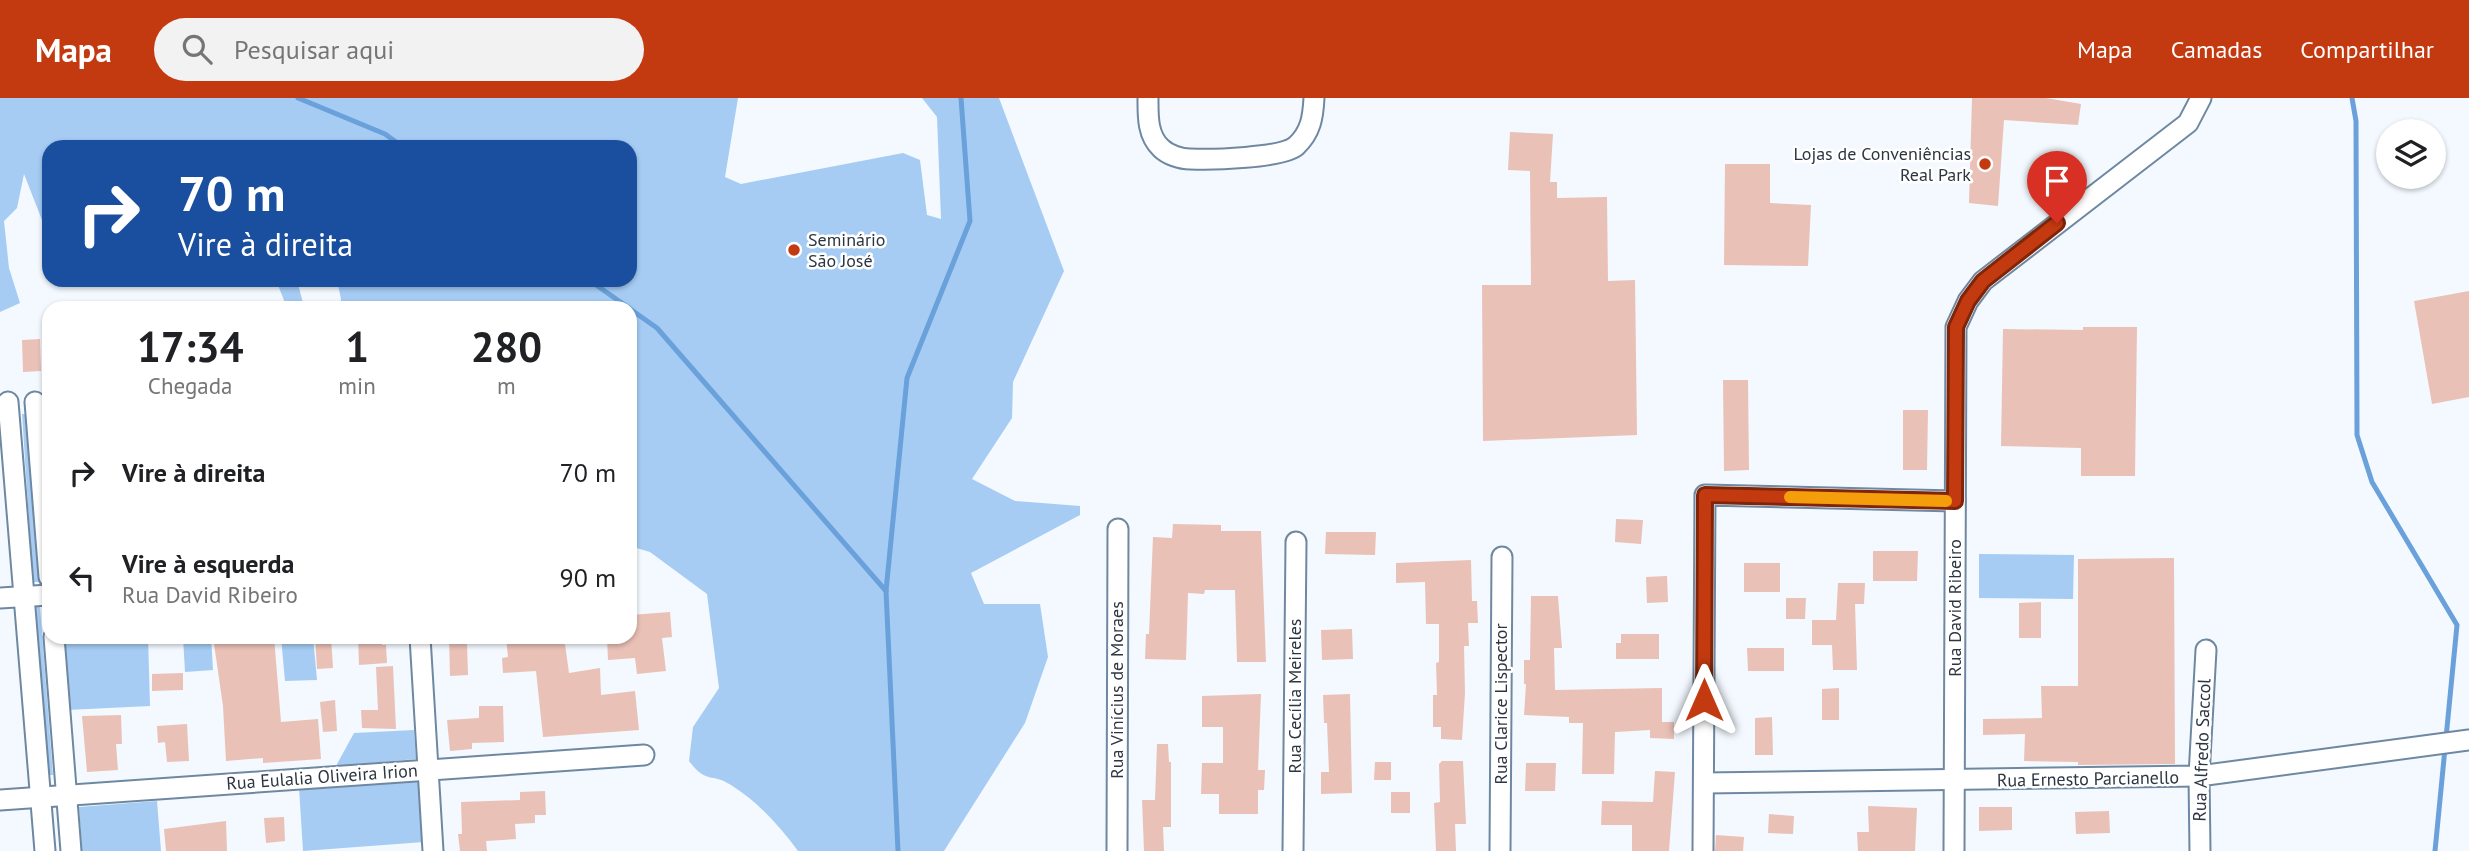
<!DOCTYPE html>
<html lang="pt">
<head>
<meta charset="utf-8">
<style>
  :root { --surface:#fff; --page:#f2f2f2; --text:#202124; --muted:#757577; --accent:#c33a10 }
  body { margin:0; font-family:"PT Sans",sans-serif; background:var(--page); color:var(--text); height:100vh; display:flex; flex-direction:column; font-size:26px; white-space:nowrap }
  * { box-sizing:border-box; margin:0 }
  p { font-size:23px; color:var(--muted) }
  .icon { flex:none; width:38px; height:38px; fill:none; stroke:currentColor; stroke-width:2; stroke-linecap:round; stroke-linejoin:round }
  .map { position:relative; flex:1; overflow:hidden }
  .side { position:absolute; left:42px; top:203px; width:595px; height:343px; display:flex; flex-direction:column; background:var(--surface); border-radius:21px; box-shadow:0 2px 5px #0004 }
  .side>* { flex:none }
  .hud { position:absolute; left:42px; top:42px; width:595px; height:147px; border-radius:21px; box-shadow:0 2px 5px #0004; background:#1a4fa0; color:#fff; overflow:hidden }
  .controls { position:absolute; left:2376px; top:21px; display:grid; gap:14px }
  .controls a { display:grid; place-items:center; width:70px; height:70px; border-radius:50%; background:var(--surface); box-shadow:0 2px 5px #0004; font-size:35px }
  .pin { position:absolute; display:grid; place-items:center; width:60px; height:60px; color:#fff; margin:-72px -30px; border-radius:50% 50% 50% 0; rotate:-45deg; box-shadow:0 0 7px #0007 }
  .pin .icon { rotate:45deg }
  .me { position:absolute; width:77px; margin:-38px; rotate:0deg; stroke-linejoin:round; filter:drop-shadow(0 0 5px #0008) }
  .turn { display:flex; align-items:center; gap:24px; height:147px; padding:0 21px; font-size:32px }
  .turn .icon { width:91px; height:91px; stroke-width:2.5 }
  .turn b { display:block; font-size:49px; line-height:60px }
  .eta { display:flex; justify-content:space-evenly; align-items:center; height:119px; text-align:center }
  .eta b { font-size:42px; font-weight:600; line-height:49px }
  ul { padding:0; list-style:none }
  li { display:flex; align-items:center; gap:21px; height:105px; padding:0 21px }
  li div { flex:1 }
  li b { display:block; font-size:26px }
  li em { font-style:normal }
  header { display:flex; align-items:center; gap:42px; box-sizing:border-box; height:98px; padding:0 35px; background:var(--accent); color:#fff }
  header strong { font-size:33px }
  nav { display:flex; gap:38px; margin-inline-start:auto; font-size:24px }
  .search { width:490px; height:63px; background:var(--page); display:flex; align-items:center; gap:18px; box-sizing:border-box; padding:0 24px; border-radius:38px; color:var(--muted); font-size:26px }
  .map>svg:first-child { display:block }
  .green { fill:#a6ccf4 }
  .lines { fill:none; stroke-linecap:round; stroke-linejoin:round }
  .stream { stroke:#6aa1da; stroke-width:5 }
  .building { fill:#eac1b6 }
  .minor-casing { stroke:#6f88a2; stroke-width:23 }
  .minor { stroke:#fff; stroke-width:19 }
  .route-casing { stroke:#7f260a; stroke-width:18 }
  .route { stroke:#c33a10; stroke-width:12 }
  .slow { stroke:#f59e0b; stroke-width:12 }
  .poi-dot { fill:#c33a10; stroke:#fff; stroke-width:2.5 }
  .labels { text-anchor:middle; stroke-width:5; stroke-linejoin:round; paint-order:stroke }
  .poi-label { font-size:18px; fill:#2c3641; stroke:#fff; text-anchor:end }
  .street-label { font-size:18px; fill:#2c3641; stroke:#fff }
</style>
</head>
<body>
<header>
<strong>Mapa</strong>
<div class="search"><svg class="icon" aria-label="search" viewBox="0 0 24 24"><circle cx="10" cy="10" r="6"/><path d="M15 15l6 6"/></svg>Pesquisar aqui</div>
<nav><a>Mapa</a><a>Camadas</a><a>Compartilhar</a></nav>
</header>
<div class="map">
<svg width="2469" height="753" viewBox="0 0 2469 753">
  <rect width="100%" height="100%" fill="#f3f9ff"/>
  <g class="green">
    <path d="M0,0H738L725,79L741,86L903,55L920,62L927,117L941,121L937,19L922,0H999L1064,173L1013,284L1012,320L972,381L1015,403L1080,408V417L971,475L984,506H1040L1048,559L1025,625L944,753H798C779,727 758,704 731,687C711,674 707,687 689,663L693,629L719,590L707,496L650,454L630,448V210H340L341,201L337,182H630V49H49V140L24,76L17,110L4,123L9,170L20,205L0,214Z"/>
    <polygon points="276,182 297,182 303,205 287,210"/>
    <polygon points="22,316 26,316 40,484 33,484"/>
    <polygon points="1979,456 2074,457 2073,501 1979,500"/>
    <polygon points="36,509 40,509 53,677 47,677"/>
    <polygon points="63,539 148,539 150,608 67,612"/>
    <polygon points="183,539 211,539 213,572 185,574"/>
    <polygon points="281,539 313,539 317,582 285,583"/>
    <polygon points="414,632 416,661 336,668 354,635"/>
    <polygon points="419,682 424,744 303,753 299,689"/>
    <polygon points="157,703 161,753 82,753 79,709"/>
  </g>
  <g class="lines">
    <g class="stream">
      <polyline points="298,0 385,36 403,49"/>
      <polyline points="2352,0 2356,23 2357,337 2372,384 2457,527 2435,753"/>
      <polyline points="589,182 629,210"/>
      <polyline points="630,211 657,230 886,493"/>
      <polyline points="898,753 886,493 907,280 970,123 961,0"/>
    </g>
  </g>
  <g class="building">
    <polygon points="1972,0 2046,0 2081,6 2078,27 2004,22 1998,108 1969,105"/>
    <polygon points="1510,34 1553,36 1550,84 1557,84 1557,100 1607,99 1608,183 1635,182 1637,337 1483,343 1482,187 1531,187 1530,73 1508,72"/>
    <polygon points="1725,66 1770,66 1770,105 1811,107 1808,168 1724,167"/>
    <polygon points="2469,193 2469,299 2432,306 2414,203"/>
    <polygon points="2083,229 2137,229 2135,378 2081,378 2081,350 2001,348 2003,231 2083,232"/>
    <polygon points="40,241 41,273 23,274 22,242"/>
    <polygon points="1723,282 1748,282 1749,372 1724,373"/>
    <polygon points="1903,312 1928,312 1927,372 1903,372"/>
    <polygon points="1616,421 1643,422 1641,446 1615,444"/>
    <polygon points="1173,426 1221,427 1221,433 1261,433 1266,564 1237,564 1235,492 1205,492 1204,496 1188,495 1186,562 1145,561 1146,536 1149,536 1153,439 1172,440"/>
    <polygon points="1326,434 1376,434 1375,457 1325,456"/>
    <polygon points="1873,453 1918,453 1917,483 1873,483"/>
    <polygon points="2174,460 2175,666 2078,667 2078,664 2024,663 2025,636 1983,637 1983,621 2042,620 2041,588 2078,588 2078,461"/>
    <polygon points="1471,462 1472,503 1477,503 1478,525 1468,525 1469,548 1464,548 1465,595 1462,642 1441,641 1441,629 1433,629 1433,597 1437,597 1436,565 1439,564 1439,526 1426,526 1425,484 1396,485 1396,465"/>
    <rect x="1744" y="465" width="36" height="29"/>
    <polygon points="1667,478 1668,504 1647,505 1646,479"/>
    <polygon points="1838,485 1865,485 1864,506 1855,506 1857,572 1833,572 1832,547 1812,547 1812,522 1836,522"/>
    <polygon points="1531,498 1558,498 1562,550 1554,550 1555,592 1662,590 1662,624 1674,624 1674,641 1650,640 1650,632 1615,634 1614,676 1582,676 1583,625 1569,625 1569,619 1524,617 1526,586 1524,586 1524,562 1530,562"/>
    <polygon points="1786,500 1806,500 1805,521 1786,521"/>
    <polygon points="2041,504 2041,540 2019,540 2019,505"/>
    <polygon points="670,514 672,539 662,540 666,573 637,576 635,560 608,562 607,539 630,539 630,517"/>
    <polygon points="1352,531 1353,561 1322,562 1321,532"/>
    <polygon points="1621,536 1659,536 1659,561 1616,561 1616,545 1621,545"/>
    <polygon points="213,539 274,539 281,624 318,621 321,661 263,665 263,660 226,663 223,608"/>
    <polygon points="315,539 331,539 333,570 317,571"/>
    <polygon points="358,539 382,539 382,547 386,547 387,565 359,567"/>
    <polygon points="449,539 464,539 467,544 468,577 450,578"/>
    <polygon points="506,539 564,539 569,575 600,570 601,597 635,593 639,632 543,639 536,573 503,575 502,560 508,559"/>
    <polygon points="1747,550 1784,550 1784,573 1748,573"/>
    <polygon points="393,568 396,631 362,630 361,612 378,612 376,569"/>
    <polygon points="183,575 183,592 152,593 152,576"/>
    <polygon points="1839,590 1839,622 1822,622 1822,591"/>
    <polygon points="1261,596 1258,672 1265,672 1264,692 1258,692 1258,716 1219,716 1219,696 1201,696 1202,665 1223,665 1223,629 1202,629 1202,598"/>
    <polygon points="1350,596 1352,695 1321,696 1321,674 1329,674 1327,625 1324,625 1323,597"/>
    <polygon points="335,602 337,633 323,634 320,604"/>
    <polygon points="479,608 503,608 504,644 472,645 472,651 450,653 447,622 479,620"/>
    <polygon points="121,617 122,646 116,646 118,672 87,674 82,618"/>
    <polygon points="1772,619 1773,657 1755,657 1755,620"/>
    <polygon points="187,626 189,663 167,664 165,644 158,645 157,628"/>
    <polygon points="1157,646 1168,646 1169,664 1171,664 1171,729 1163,729 1164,753 1144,753 1142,702 1155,702"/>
    <polygon points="1442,663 1463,663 1466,726 1455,726 1456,753 1436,753 1434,705 1440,704 1439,666"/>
    <polygon points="1375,664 1391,664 1391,682 1374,682"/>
    <polygon points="1526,665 1556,665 1555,693 1525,693"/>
    <polygon points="1655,673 1675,674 1669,753 1632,753 1632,727 1601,727 1602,703 1653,704"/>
    <polygon points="545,693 546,717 535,717 535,725 515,726 516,741 486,743 487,753 460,753 458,736 462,736 461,704 520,702 520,694"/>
    <rect x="1391" y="694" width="19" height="21"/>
    <polygon points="1868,708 1917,710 1915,753 1858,753 1857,734 1869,734"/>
    <polygon points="1979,709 2012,709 2012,732 1979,733"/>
    <polygon points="2109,713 2110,735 2076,736 2075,714"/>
    <polygon points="1769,716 1794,718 1793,736 1768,735"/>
    <polygon points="284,719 285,743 266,745 264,720"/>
    <polygon points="226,723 227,753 166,753 164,731"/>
    <polygon points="1716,737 1744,739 1743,753 1715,753"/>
  </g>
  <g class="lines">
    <defs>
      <g id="minor">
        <path d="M1148,0C1148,17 1147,37 1161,50C1168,57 1181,61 1190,61C1211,62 1282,60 1296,48C1311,34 1313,19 1314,0"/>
        <polyline points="8,304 45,753"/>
        <polyline points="35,304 49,479"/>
        <polyline points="0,500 49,497"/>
        <polyline points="54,539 71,753"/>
        <polyline points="420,539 433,753"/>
        <polyline points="1704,685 2199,678 2469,642"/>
        <polyline points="0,702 644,657"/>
        <polyline points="1117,753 1118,431"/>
        <polyline points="1293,753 1296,444"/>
        <polyline points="1500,753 1502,459"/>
        <polyline points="1703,753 1705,397 1955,403"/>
        <polyline points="1954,753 1956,229 1968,203 1983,183 2188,25 2201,0"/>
        <polyline points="2200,753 2199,678 2206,552"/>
      </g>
    </defs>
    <use href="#minor" class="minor-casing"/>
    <use href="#minor" class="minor"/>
  </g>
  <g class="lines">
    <defs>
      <polyline id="route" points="1704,602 1705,397 1955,403 1956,229 1968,203 1983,183 2057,125"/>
    </defs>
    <use href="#route" class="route-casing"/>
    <use href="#route" class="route"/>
    <polyline class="slow" points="1790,399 1946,403"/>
  </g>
  <g class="poi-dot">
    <circle cx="1985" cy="66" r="7"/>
    <circle cx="794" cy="152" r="7"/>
  </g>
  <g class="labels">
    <g class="poi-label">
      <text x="1971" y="62">Lojas de Conveniências<tspan x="1971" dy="21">Real Park</tspan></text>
      <text x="808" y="148" text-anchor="start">Seminário<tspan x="808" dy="21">São José</tspan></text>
    </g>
    <g class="street-label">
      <text transform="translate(1955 510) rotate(-90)" y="6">Rua David Ribeiro</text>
      <text transform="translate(1117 592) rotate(-90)" y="6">Rua Vinícius de Moraes</text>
      <text transform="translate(1295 598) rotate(-90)" y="6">Rua Cecília Meireles</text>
      <text transform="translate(1501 606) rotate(-90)" y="6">Rua Clarice Lispector</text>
      <text transform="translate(2202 652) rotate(-88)" y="6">Rua Alfredo Saccol</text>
      <text transform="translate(322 679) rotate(-4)" y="6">Rua Eulalia Oliveira Irion</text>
      <text transform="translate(2088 681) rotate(-1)" y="6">Rua Ernesto Parcianello</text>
    </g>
  </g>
</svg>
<div class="controls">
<a><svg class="icon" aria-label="layers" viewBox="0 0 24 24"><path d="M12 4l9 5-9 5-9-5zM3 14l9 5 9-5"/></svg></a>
</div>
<div class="pin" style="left:2057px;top:125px;background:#d93025"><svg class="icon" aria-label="arrive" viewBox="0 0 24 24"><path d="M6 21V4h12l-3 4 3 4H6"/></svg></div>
<svg class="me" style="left:1704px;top:602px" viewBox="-20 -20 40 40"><path d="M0-17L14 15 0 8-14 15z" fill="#c33a10" stroke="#fff" stroke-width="4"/></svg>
<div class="hud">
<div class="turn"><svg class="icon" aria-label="right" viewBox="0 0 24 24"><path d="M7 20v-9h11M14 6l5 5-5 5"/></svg><div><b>70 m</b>Vire à direita</div></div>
</div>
<section class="side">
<div class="eta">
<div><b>17:34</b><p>Chegada</p></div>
<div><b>1</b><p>min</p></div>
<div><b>280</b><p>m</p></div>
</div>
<ul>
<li><svg class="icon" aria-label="right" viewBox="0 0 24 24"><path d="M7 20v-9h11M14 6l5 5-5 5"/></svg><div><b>Vire à direita</b></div><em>70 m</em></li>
<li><svg class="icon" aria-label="left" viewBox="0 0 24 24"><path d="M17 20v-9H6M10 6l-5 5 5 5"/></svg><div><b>Vire à esquerda</b><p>Rua David Ribeiro</p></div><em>90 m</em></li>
</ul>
</section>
</div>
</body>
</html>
